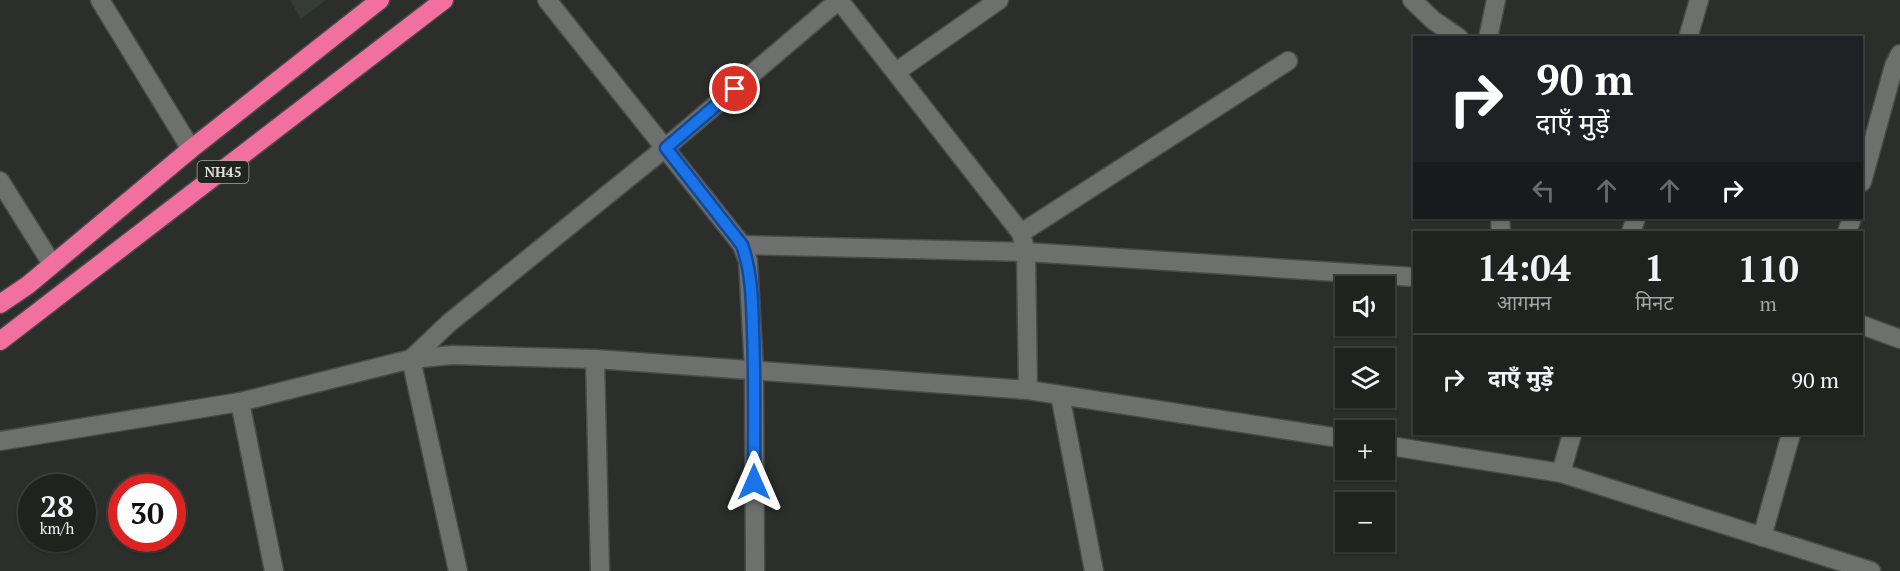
<!DOCTYPE html>
<html lang="hi">
<head>
<meta charset="utf-8">
<style>
  :root { --surface:#202220; --page:#2d2f2d; --text:#f1f3f6; --muted:#a2a4a5; --line:#3d3f3e }
  body { margin:0; font-family:"PT Serif","Noto Sans Devanagari",serif; background:var(--page); color:var(--text); height:100vh; display:flex; flex-direction:column; font-size:22px; white-space:nowrap }
  * { box-sizing:border-box; margin:0 }
  p { font-size:20px; color:var(--muted) }
  .icon { flex:none; width:33px; height:33px; fill:none; stroke:currentColor; stroke-width:2; stroke-linecap:round; stroke-linejoin:round }
  .map { position:relative; flex:1; overflow:hidden }
  .details { position:absolute; left:1413px; top:231px; width:450px; height:204px; display:flex; flex-direction:column; background:var(--surface); border-radius:0px; box-shadow:0 2px 4px #0004,0 0 0 2px var(--line) }
  .details>* { flex:none }
  .hud { position:absolute; left:1413px; top:36px; width:450px; height:183px; border-radius:0px; box-shadow:0 2px 4px #0004,0 0 0 2px var(--line); background:#202124; color:#fff; overflow:hidden }
  .tools { position:absolute; left:1335px; top:276px; display:grid; gap:12px }
  .tools a { display:grid; place-items:center; width:60px; height:60px; border-radius:0px; background:var(--surface); box-shadow:0 2px 4px #0004,0 0 0 2px var(--line); font-size:30px }
  .speed { position:absolute; left:18px; top:474px; display:flex; gap:12px; font-size:30px; font-weight:700; text-align:center }
  .speed>* { display:grid; place-content:center; width:78px; height:78px; border-radius:50%; background:var(--surface); box-shadow:0 2px 4px #0004,0 0 0 2px var(--line); line-height:1 }
  .speed small { font-size:15px; font-weight:400 }
  .speed .limit { border:9px solid #d22; background:#fff; color:#111 }
  .pin { position:absolute; display:grid; place-items:center; width:51px; height:51px; color:#fff; margin:-26px; border:3px solid #fff; border-radius:50%; box-shadow:0 2px 6px #0007 }
  .me { position:absolute; width:66px; margin:-33px; rotate:0deg; stroke-linejoin:round; filter:drop-shadow(0 0 4px #0008) }
  .turn { display:flex; align-items:center; gap:21px; height:126px; padding:0 24px; font-size:27px }
  .turn .icon { width:78px; height:78px; stroke-width:2.5 }
  .turn b { display:block; font-size:42px; line-height:51px }
  .lanes { display:flex; align-items:center; height:57px; padding:0 24px; background:#0003; justify-content:center; gap:30px; direction:ltr }
  .lanes .off { opacity:.35 }
  .eta { display:flex; justify-content:space-evenly; align-items:center; height:102px; text-align:center }
  .eta b { font-size:36px; font-weight:700; line-height:42px }
  ul { padding:0; list-style:none }
  li { display:flex; align-items:center; gap:18px; height:90px; padding:0 24px; border-top:2px solid var(--line) }
  li div { flex:1 }
  li b { display:block; font-size:22px }
  li em { font-style:normal }
  .map>svg:first-child { display:block }
  .built { fill:#353c35 }
  .lines { fill:none; stroke-linecap:round; stroke-linejoin:round }
  .minor-casing { stroke:#484b49; stroke-width:21 }
  .highway-casing { stroke:#484b49; stroke-width:21 }
  .minor { stroke:#6d706d; stroke-width:18 }
  .highway { stroke:#f2709f; stroke-width:18 }
  .route-casing { stroke:#114b97; stroke-width:15 }
  .route { stroke:#1a73e8; stroke-width:10 }
  .labels { text-anchor:middle; stroke-width:6; stroke-linejoin:round; paint-order:stroke }
  .shield { fill:#212421; stroke:#a6a8a6; stroke-width:1.5 }
  .shield-label { font-size:14px; font-weight:bold; fill:#dfe1df }
</style>
</head>
<body>
<div class="map">
<svg width="1900" height="571" viewBox="0 0 1900 571">
  <rect width="100%" height="100%" fill="#2b2e2b"/>
  <polygon class="built" points="290,0 326,0 301,19"/>
  <g class="lines">
    <defs>
      <g id="minor">
        <polyline points="100,0 191,149"/>
        <polyline points="547,0 742,245 748,261 754,371 755,571"/>
        <polyline points="839,0 1021,233 1026,252 1028,390"/>
        <polyline points="1412,0 1433,20 1459,38"/>
        <polyline points="1488,38 1496,0"/>
        <polyline points="1688,38 1699,0"/>
        <polyline points="896,72 999,0"/>
        <polyline points="0,181 52,264"/>
        <polyline points="1862,182 1894,66 1900,54"/>
        <polyline points="1500,218 1501,232"/>
        <polyline points="1631,232 1636,218"/>
        <polyline points="1847,232 1852,218"/>
        <polyline points="1021,233 1288,61"/>
        <polyline points="742,245 1026,252 1414,277"/>
        <polyline points="1862,325 1900,339"/>
        <polyline points="595,359 600,571"/>
        <polyline points="1060,395 1094,571"/>
        <polyline points="240,402 274,571"/>
        <polyline points="0,441 240,402 411,359 452,355 595,359 1028,390 1346,439"/>
        <polyline points="1384,445 1561,473 1871,571"/>
        <polyline points="1561,473 1572,434"/>
        <polyline points="1762,537 1791,434"/>
        <polyline points="458,571 411,359 449,323 665,148 839,0"/>
      </g>
      <g id="highway">
        <polyline points="0,304 28,285 191,149 380,0"/>
        <polyline points="0,341 444,0"/>
      </g>
    </defs>
    <use href="#minor" class="minor-casing"/>
    <use href="#highway" class="highway-casing"/>
    <use href="#minor" class="minor"/>
    <use href="#highway" class="highway"/>
  </g>
  <g class="lines">
    <defs>
      <path id="route" d="M735,89L666,148L742,245C752,273 752,301 753,331C755,381 754,432 754,482"/>
    </defs>
    <use href="#route" class="route-casing"/>
    <use href="#route" class="route"/>
  </g>
  <g class="labels">
    <rect class="shield" x="197.5" y="161" width="51" height="22" rx="4.5"/>
    <g class="shield-label">
      <text x="223" y="177">NH45</text>
    </g>
  </g>
</svg>
<div class="tools">
<a><svg class="icon" aria-label="sound" viewBox="0 0 24 24"><path d="M4 9h4l5-4v14l-5-4H4zM17 9q2 3 0 6"/></svg></a>
<a><svg class="icon" aria-label="layers" viewBox="0 0 24 24"><path d="M12 4l9 5-9 5-9-5zM3 14l9 5 9-5"/></svg></a>
<a>+</a>
<a>−</a>
</div>
<div class="speed"><div>28<small>km/h</small></div><div class="limit">30</div></div>
<div class="pin" style="left:735px;top:89px;background:#d93025"><svg class="icon" aria-label="arrive" viewBox="0 0 24 24"><path d="M6 21V4h12l-3 4 3 4H6"/></svg></div>
<svg class="me" style="left:754px;top:482px" viewBox="-20 -20 40 40"><path d="M0-17L14 15 0 8-14 15z" fill="#1a73e8" stroke="#fff" stroke-width="4"/></svg>
<div class="hud">
<div class="turn"><svg class="icon" aria-label="right" viewBox="0 0 24 24"><path d="M7 20v-9h11M14 6l5 5-5 5"/></svg><div><b>90 m</b>दाएँ मुड़ें</div></div>
<div class="lanes"><svg class="icon off" aria-label="left" viewBox="0 0 24 24"><path d="M17 20v-9H6M10 6l-5 5 5 5"/></svg><svg class="icon off" aria-label="ahead" viewBox="0 0 24 24"><path d="M12 20V5M6 11l6-6 6 6"/></svg><svg class="icon off" aria-label="ahead" viewBox="0 0 24 24"><path d="M12 20V5M6 11l6-6 6 6"/></svg><svg class="icon" aria-label="right" viewBox="0 0 24 24"><path d="M7 20v-9h11M14 6l5 5-5 5"/></svg></div>
</div>
<section class="details">
<div class="eta">
<div><b>14:04</b><p>आगमन</p></div>
<div><b>1</b><p>मिनट</p></div>
<div><b>110</b><p>m</p></div>
</div>
<ul>
<li><svg class="icon" aria-label="right" viewBox="0 0 24 24"><path d="M7 20v-9h11M14 6l5 5-5 5"/></svg><div><b>दाएँ मुड़ें</b></div><em>90 m</em></li>
</ul>
</section>
</div>
</body>
</html>
